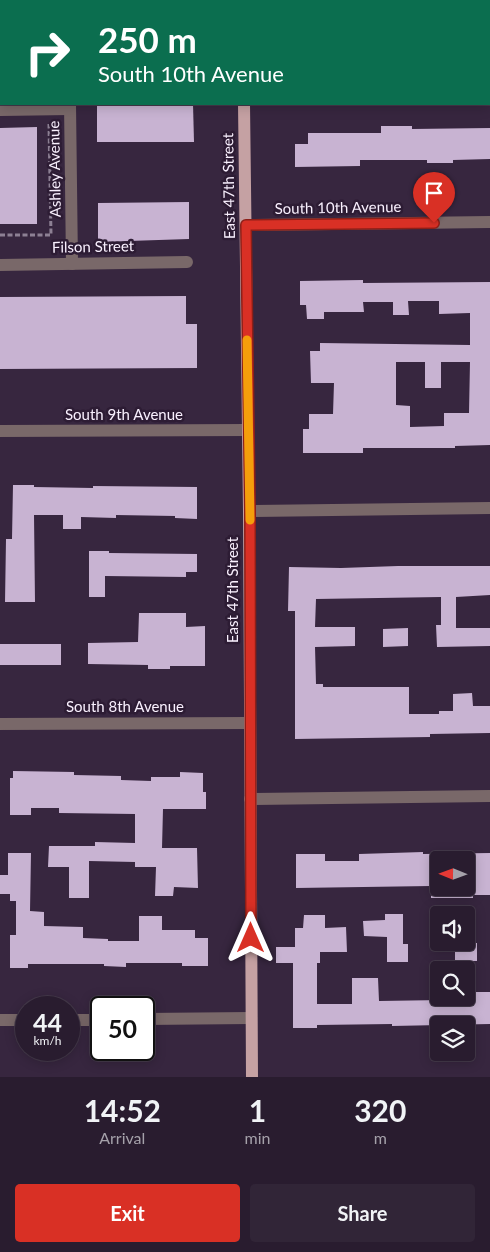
<!DOCTYPE html>
<html lang="en">
<head>
<meta charset="utf-8">
<style>
  :root { --surface:#291c2f; --page:#312537; --text:#f1f3f6; --muted:#a5a1aa; --line:#453a4b; --accent:#d93025 }
  body { margin:0; font-family:Lato,sans-serif; background:var(--page); color:var(--text); height:100vh; display:flex; flex-direction:column; font-size:19px; white-space:nowrap }
  * { box-sizing:border-box; margin:0 }
  p { font-size:16px; color:var(--muted) }
  .icon { flex:none; width:28px; height:28px; fill:none; stroke:currentColor; stroke-width:2; stroke-linecap:round; stroke-linejoin:round }
  .map { position:relative; height:1077px; overflow:hidden }
  .panel { display:flex; flex-direction:column; background:var(--surface); flex:1 }
  .panel>* { flex:none }
  .hud { position:absolute; left:0px; top:0px; width:490px; height:105px; box-shadow:0 2px 12px #0003,0 0 0 1px var(--line); background:#0b6e4f; color:#fff; overflow:hidden }
  .needle { width:32px; rotate:271deg }
  .buttons { position:absolute; left:430px; top:851px; display:grid; gap:10px }
  .buttons a { display:grid; place-items:center; width:45px; height:45px; border-radius:5px; background:var(--surface); box-shadow:0 2px 12px #0003,0 0 0 1px var(--line); font-size:25px }
  .speed { position:absolute; left:15px; top:996px; display:flex; gap:10px; font-size:25px; font-weight:700; text-align:center }
  .speed>* { display:grid; place-content:center; width:65px; height:65px; border-radius:50%; background:var(--surface); box-shadow:0 2px 12px #0003,0 0 0 1px var(--line); line-height:1 }
  .speed small { font-size:12px; font-weight:400 }
  .speed .limit { border:2px solid #111; border-radius:8px; background:#fff; color:#111 }
  .pin { position:absolute; display:grid; place-items:center; width:42px; height:42px; color:#fff; margin:-51px -21px; border-radius:50% 50% 50% 0; rotate:-45deg; box-shadow:0 0 5px #0007 }
  .pin .icon { rotate:45deg }
  .me { position:absolute; width:55px; margin:-28px; rotate:0deg; stroke-linejoin:round; filter:drop-shadow(0 0 4px #0008) }
  .turn { display:flex; align-items:center; gap:18px; height:105px; padding:0 15px; font-size:22px }
  .turn .icon { width:65px; height:65px; stroke-width:2.5 }
  .turn b { display:block; font-size:35px; line-height:42px }
  .eta { display:flex; justify-content:space-evenly; align-items:center; height:85px; text-align:center }
  .eta b { font-size:30px; font-weight:700; line-height:35px }
  .cta { display:flex; gap:10px; margin-top:auto; padding:10px 15px }
  .cta a { flex:1; height:58px; border-radius:5px; background:var(--accent); color:#fff; font-size:20px; font-weight:700; line-height:58px; text-align:center }
  .cta a+a { background:var(--page); color:var(--text) }
  .map>svg:first-child { display:block }
  .green { fill:#304637 }
  .building { fill:#c8b3d2; fill-rule:evenodd }
  .lines { fill:none; stroke-linecap:round; stroke-linejoin:round }
  .path { stroke:#8d8094; stroke-width:3; stroke-dasharray:5 2.5; stroke-linecap:butt }
  .minor { stroke:#796869; stroke-width:12 }
  .major { stroke:#c5a1a3; stroke-width:12 }
  .route-casing { stroke:#8d1f18; stroke-width:12 }
  .route { stroke:#d93025; stroke-width:9 }
  .slow { stroke:#f59e0b; stroke-width:9 }
  .labels { text-anchor:middle; stroke-width:5; stroke-linejoin:round; paint-order:stroke }
  .street-label { font-size:15px; fill:#f9f0fe; stroke:#2d1c34 }
</style>
</head>
<body>
<div class="map">
<svg width="490" height="1077" viewBox="0 0 490 1077">
  <rect width="100%" height="100%" fill="#37263f"/>
  <polygon class="green" points="263,0 490,0 490,76 489,1 263,1"/>
  <g class="building">
    <polygon points="97,104 193,104 194,142 97,142"/>
    <polygon points="381,126 412,126 412,129 490,128 490,159 453,160 453,163 427,163 427,160 360,160 360,166 295,167 295,144 308,144 308,133 381,133"/>
    <polygon points="37,127 37,224 0,224 0,128"/>
    <polygon points="189,202 189,239 98,242 98,203"/>
    <path d="M363,280V283L490,282V445L455,446V448H363V453H303V429H309V414H333L334,383H311L310,351H320V343L470,345V313L439,314V301H408L409,315H393V302H363L364,312H324V319H307L306,305H300V281ZM396,362H425V388H441V362H470L469,413H444V426L410,427V406L396,405Z"/>
    <polygon points="186,296 186,324 197,324 197,368 0,369 0,297"/>
    <polygon points="13,485 34,485 34,487 93,488 93,486 197,487 197,519 175,518 175,516 116,515 116,518 81,517 81,529 63,529 63,515 34,515 35,602 5,602 6,539 12,539"/>
    <polygon points="89,551 109,551 109,553 197,554 197,572 186,572 186,577 105,576 105,597 89,597"/>
    <polygon points="398,566 490,566 490,595 456,597 456,628 490,628 490,646 437,647 436,625 441,625 441,597 316,599 315,627 355,627 355,646 315,647 316,684 323,684 323,687 409,687 409,714 439,714 439,711 453,711 453,694 472,693 473,706 490,706 490,733 430,734 430,737 295,739 295,611 288,611 289,567 341,568"/>
    <polygon points="139,613 186,613 186,627 205,626 205,666 170,666 170,669 148,669 148,665 88,664 88,643 138,642"/>
    <polygon points="408,628 408,646 383,647 383,629"/>
    <rect x="0" y="644" width="61" height="21"/>
    <polygon points="13,771 74,772 74,775 121,776 121,780 151,781 151,777 180,777 180,772 203,773 203,792 206,792 206,809 163,809 162,848 197,848 198,888 174,887 173,896 155,896 156,867 135,867 135,862 89,861 89,898 69,898 69,867 48,867 49,846 95,846 95,842 135,843 135,814 59,813 59,808 31,808 31,815 10,815 10,778 13,778"/>
    <path d="M423,852V854L490,853V895H473V898H431V886L296,888V854H325V861H359V854ZM439,860H466V888H439Z"/>
    <polygon points="8,853 31,853 30,911 44,912 44,926 83,927 83,938 108,939 108,941 139,941 139,916 162,916 162,930 195,930 195,938 208,938 208,966 182,966 182,963 126,963 126,967 104,966 104,964 28,964 28,968 10,968 10,935 16,935 16,901 10,901 10,894 0,894 0,875 8,875"/>
    <polygon points="385,914 403,914 403,944 408,944 408,962 387,962 387,937 364,936 363,921 385,920"/>
    <polygon points="304,915 325,915 325,928 346,927 347,952 320,952 320,963 317,963 317,1004 352,1004 352,978 378,978 379,1001 442,1000 442,998 466,998 466,992 490,992 490,1024 392,1026 392,1024 317,1025 317,1028 293,1028 293,963 276,963 276,947 295,947 295,928 303,928"/>
    <rect x="455" y="943" width="22" height="18"/>
  </g>
  <g class="lines">
    <g class="path">
      <polyline points="120,0 123,1"/>
      <polyline points="408,0 408,1"/>
      <polyline points="49,1 49,0"/>
      <polyline points="148,1 152,0"/>
      <polyline points="489,61 490,61"/>
      <polyline points="0,235 51,235 49,124"/>
    </g>
    <g class="minor">
      <polyline points="69,0 69,1"/>
      <polyline points="70,104 72,264"/>
      <polyline points="0,110 70,109"/>
      <polyline points="246,225 490,222"/>
      <polyline points="0,265 187,262"/>
      <polyline points="0,431 248,430"/>
      <polyline points="249,511 490,508"/>
      <polyline points="0,724 249,723"/>
      <polyline points="250,799 490,796"/>
      <polyline points="144,1019 251,1018"/>
      <polyline points="0,1020 26,1020"/>
      <polyline points="69,1020 101,1020"/>
    </g>
    <g class="major">
      <polyline points="241,0 241,1"/>
      <polyline points="244,104 249,511 252,1077"/>
    </g>
  </g>
  <g class="lines">
    <defs>
      <polyline id="route" points="251,938 250,511 246,225 434,223"/>
    </defs>
    <use href="#route" class="route-casing"/>
    <use href="#route" class="route"/>
    <polyline class="slow" points="247,340 250,520"/>
  </g>
  <g class="labels">
    <g class="street-label">
      <text transform="translate(55 169) rotate(-91)" y="5">Ashley Avenue</text>
      <text transform="translate(229 186) rotate(-91)" y="5">East 47th Street</text>
      <text transform="translate(338 208) rotate(-1)" y="5">South 10th Avenue</text>
      <text transform="translate(93 247) rotate(-1)" y="5">Filson Street</text>
      <text x="124" y="420">South 9th Avenue</text>
      <text transform="translate(233 590) rotate(-90)" y="5">East 47th Street</text>
      <text x="125" y="712">South 8th Avenue</text>
    </g>
  </g>
</svg>
<div class="buttons">
<a><svg class="needle" viewBox="-14 -14 28 28"><path d="M0-13l5 13h-10z" fill="#e53935"/><path d="M0 13l5-13h-10z" fill="#a5a1aa"/></svg></a>
<a><svg class="icon" aria-label="sound" viewBox="0 0 24 24"><path d="M4 9h4l5-4v14l-5-4H4zM17 9q2 3 0 6"/></svg></a>
<a><svg class="icon" aria-label="search" viewBox="0 0 24 24"><circle cx="10" cy="10" r="6"/><path d="M15 15l6 6"/></svg></a>
<a><svg class="icon" aria-label="layers" viewBox="0 0 24 24"><path d="M12 4l9 5-9 5-9-5zM3 14l9 5 9-5"/></svg></a>
</div>
<div class="speed"><div>44<small>km/h</small></div><div class="limit">50</div></div>
<div class="pin" style="left:434px;top:223px;background:#d93025"><svg class="icon" aria-label="arrive" viewBox="0 0 24 24"><path d="M6 21V4h12l-3 4 3 4H6"/></svg></div>
<svg class="me" style="left:251px;top:938px" viewBox="-20 -20 40 40"><path d="M0-17L14 15 0 8-14 15z" fill="#d93025" stroke="#fff" stroke-width="4"/></svg>
<div class="hud">
<div class="turn"><svg class="icon" aria-label="right" viewBox="0 0 24 24"><path d="M7 20v-9h11M14 6l5 5-5 5"/></svg><div><b>250 m</b>South 10th Avenue</div></div>
</div>
</div>
<section class="panel">
<div class="eta">
<div><b>14:52</b><p>Arrival</p></div>
<div><b>1</b><p>min</p></div>
<div><b>320</b><p>m</p></div>
</div>
<div class="cta"><a>Exit</a><a>Share</a></div>
</section>
</body>
</html>
